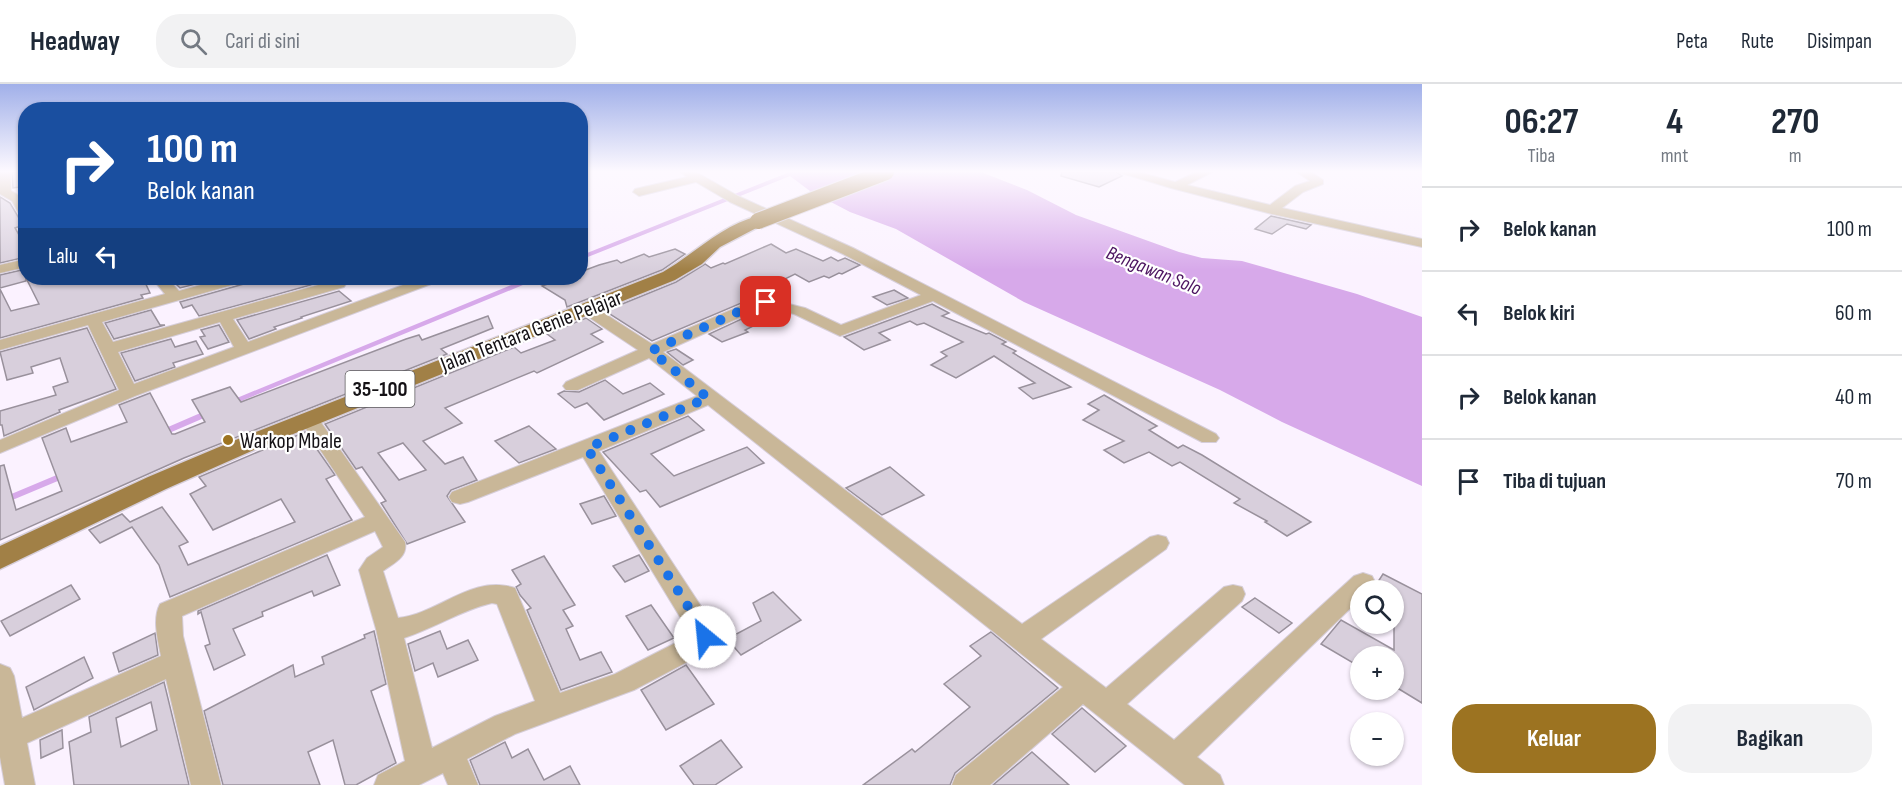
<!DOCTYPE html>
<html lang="id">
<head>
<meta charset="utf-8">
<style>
  :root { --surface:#fff; --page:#f2f2f3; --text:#1f2937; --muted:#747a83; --line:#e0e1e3; --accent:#9c7321 }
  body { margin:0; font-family:"Sofia Sans Condensed",sans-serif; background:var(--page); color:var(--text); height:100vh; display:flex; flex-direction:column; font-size:22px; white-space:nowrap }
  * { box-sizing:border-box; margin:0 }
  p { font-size:20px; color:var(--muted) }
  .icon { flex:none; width:33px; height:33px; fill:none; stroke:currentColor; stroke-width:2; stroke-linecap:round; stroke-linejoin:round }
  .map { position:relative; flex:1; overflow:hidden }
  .drawer { display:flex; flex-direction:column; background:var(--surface); width:480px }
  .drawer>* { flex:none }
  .hud { position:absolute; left:18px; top:18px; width:570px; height:183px; border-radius:24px; box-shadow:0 2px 4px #0004; background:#1a4fa0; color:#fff; overflow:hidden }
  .fabs { position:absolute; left:1350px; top:496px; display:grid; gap:12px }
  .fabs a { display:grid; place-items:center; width:54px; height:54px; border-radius:50%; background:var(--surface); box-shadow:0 2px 4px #0004; font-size:30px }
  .pin { position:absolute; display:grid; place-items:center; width:51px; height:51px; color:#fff; margin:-26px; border-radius:12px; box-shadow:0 3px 9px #0006 }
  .me { position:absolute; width:66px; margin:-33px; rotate:332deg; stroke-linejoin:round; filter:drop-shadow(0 0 4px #0008) }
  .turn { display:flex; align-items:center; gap:21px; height:126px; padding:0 30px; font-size:27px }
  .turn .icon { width:78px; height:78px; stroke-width:2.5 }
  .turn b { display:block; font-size:42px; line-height:51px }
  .then { display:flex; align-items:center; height:57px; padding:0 30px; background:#0003; gap:12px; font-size:22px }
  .eta { display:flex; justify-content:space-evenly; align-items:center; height:102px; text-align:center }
  .eta b { font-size:36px; font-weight:700; line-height:42px }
  .action { display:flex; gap:12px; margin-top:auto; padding:12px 30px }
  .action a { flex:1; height:69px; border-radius:24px; background:var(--accent); color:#fff; font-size:24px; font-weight:700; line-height:69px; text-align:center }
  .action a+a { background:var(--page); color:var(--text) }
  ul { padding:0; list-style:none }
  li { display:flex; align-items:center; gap:18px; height:84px; padding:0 30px; border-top:2px solid var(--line) }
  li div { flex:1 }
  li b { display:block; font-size:22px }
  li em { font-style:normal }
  header { display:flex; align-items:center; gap:36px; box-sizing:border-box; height:84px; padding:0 30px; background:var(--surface); border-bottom:2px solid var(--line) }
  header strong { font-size:28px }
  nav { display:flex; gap:33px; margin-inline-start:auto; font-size:21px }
  .search { width:420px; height:54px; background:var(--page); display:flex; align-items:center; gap:15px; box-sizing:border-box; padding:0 21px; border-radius:24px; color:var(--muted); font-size:22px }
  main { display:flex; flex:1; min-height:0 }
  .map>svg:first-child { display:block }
  .water { fill:#d7a9ea }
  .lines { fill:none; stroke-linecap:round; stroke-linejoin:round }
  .stream-far2 { stroke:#d7a9ea; stroke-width:4 }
  .stream-far1 { stroke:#d7a9ea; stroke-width:4.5 }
  .stream { stroke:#d7a9ea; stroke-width:6 }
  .building { fill:#d8cfdc; stroke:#99919c; stroke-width:1.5; fill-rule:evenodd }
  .minor-casing { stroke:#d6ceda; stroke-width:2 }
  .major-casing { stroke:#d6ceda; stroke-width:3 }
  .minor { fill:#c9b798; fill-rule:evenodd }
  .major { fill:#a18046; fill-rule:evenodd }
  .major-bridge-casing { stroke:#d6ceda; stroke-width:18; stroke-linecap:butt }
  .major-bridge { stroke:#a18046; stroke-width:16 }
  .route { stroke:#1a73e8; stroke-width:10; stroke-dasharray:0 18 }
  .poi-dot { fill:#9c7321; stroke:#fff; stroke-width:2 }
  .labels { text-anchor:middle; stroke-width:4.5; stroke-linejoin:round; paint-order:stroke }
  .far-water-label { font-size:20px; font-style:italic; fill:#4c1460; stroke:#fff }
  .shield { fill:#fff; stroke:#5a585b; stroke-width:1.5 }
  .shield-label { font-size:21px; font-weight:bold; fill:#141115 }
  .street-label { font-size:22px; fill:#141115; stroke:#fff }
  .poi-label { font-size:22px; fill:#141115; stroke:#fff; text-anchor:start }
</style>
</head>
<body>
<header>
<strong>Headway</strong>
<div class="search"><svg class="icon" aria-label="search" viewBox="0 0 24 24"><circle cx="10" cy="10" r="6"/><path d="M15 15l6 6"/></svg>Cari di sini</div>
<nav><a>Peta</a><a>Rute</a><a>Disimpan</a></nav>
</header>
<main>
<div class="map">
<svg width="1422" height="701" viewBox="0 0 1422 701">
  <rect width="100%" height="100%" fill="#fbf2ff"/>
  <polygon class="water" points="788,88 981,88 1027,106 1076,131 1179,168 1202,174 1242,177 1357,210 1422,233 1422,402 1282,338 1220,306 1024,218 896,145 850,128 810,107 790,92"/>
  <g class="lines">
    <polyline class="stream-far2" points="580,174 795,88"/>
    <polyline class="stream-far1" points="233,318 534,194"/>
    <g class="stream">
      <polyline points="164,348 208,329"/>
      <polyline points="0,418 62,392"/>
    </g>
  </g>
  <g class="building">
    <polygon points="12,88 26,88 26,102 13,104"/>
    <polygon points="1062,88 1116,88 1122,92 1099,103 1061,92"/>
    <polygon points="0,113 10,119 20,136 26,140 15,144 26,163 26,173 0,179"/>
    <polygon points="1271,132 1311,141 1306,145 1287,140 1272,150 1255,145"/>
    <polygon points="771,160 786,169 796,165 823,177 831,173 838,177 845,174 860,181 842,190 839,189 829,194 824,192 809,198 795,190 754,210 758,212 652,257 605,227 676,198 705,180 711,184 723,179 725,180"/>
    <polygon points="675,165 685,170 662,186 567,223 565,216 542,202 565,194 580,194 580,188 599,181 617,176 621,179 644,170 649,173"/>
    <polygon points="26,185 26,197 0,204 0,191"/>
    <polygon points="26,194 143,194 150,209 141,211 143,214 0,254 0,205 11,227 39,220"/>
    <polygon points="170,194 219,194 180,204"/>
    <polygon points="250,194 324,194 325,197 199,232 192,221 183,224 180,218 247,199"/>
    <polygon points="894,206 908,214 887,221 873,213"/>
    <polygon points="339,207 351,217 301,233 302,234 274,243 276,245 249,255 237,236"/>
    <polygon points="932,220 949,229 942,232 986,250 989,249 1006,258 1002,260 1016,267 1013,269 1071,303 1033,315 1019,304 1035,299 994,272 956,294 931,281 947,272 941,268 963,258 924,239 917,241 910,237 879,249 890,256 864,266 844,253"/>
    <polygon points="763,225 780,229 745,246 748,248 722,258 709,250"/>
    <polygon points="151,226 160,241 165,241 114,255 105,239"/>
    <polygon points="488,232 493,244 441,265 447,270 184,374 0,456 0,382 4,381 16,426 62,407 42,354 66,344 71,358 127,338 119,321 150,309 172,350 175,350 205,338 192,316 230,303 241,318 406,255 419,251 422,256"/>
    <path d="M586,234L602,245L591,250L603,258L537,289L534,287L445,324L462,339L423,357L445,380L463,373L477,396L451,406L447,412L465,438L407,460L383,422L381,419L386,417L362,383L356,385L325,340L514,263L521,269L555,256L547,250ZM403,359L426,386L399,396L378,369Z"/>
    <polygon points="219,241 229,258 208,265 200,253 205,252 201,246"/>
    <polygon points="87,244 116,305 59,326 60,328 4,352 2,341 0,341 0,327 56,311 53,303 68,298 60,274 31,283 33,289 7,296 0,268"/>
    <polygon points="171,255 175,263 196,257 203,270 173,279 175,283 135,297 121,269"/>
    <polygon points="676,265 693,276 683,281 667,268"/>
    <polygon points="605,296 623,310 650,299 664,310 604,336 587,319 575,324 558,310 564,307 579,308"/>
    <polygon points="1104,311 1157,342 1149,346 1178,364 1183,361 1202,371 1311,438 1287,452 1265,438 1267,437 1234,419 1240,415 1180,378 1172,382 1149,368 1124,379 1104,366 1124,357 1083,336 1099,326 1088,320"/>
    <polygon points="688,332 704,346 651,370 674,392 747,363 764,379 660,423 646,406 640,408 603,368"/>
    <polygon points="529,342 556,365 519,379 495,357"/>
    <polygon points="305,348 335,391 326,395 352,436 170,513 159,481 132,443 100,459 89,446 122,430 130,438 162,423 188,458 179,462 188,481 295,438 281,415 213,446 190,410 206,402 199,393"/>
    <polygon points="890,383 924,411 882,431 846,404"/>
    <polygon points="604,412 616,432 592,440 580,420"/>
    <polygon points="327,471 340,501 314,512 312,507 262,528 263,532 233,545 245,571 214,586 205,562 210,560 201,528 198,530 198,527"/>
    <polygon points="639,471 649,487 625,498 613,482"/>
    <polygon points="544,472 575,521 563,526 573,542 566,545 580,576 601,568 612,588 561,606 527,526 531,524 520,511 516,503 521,500 512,486"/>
    <polygon points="1383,490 1422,510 1422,619 1394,602 1394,573 1360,573 1360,583 1321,560 1341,536 1394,566 1394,507 1372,507"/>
    <polygon points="71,501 80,515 10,552 1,537"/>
    <polygon points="773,508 801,536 741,571 727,555 761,537 753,519"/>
    <polygon points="1255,514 1292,539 1279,549 1242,523"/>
    <polygon points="651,521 674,554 648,566 626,532"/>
    <polygon points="374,547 386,600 371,607 396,679 356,701 345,701 333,656 308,668 320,701 223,701 204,627 293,581 295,593 324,580 322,573 365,554 364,551"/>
    <polygon points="440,547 447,565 468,556 478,576 438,593 433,579 415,587 408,560"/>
    <polygon points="991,548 1058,604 955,689 950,701 863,701 912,665 915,668 970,623 944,600 981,572 970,562"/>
    <polygon points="155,549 158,571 119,588 113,569"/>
    <polygon points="84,573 93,594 34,626 26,603"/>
    <polygon points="686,581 714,620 666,646 641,606"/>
    <path d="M164,598L189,701H74L69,658L91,648L89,633ZM151,618L157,646L121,663L116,634Z"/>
    <polygon points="1082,624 1126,662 1095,688 1052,650"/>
    <polygon points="62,646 63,664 41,674 40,656"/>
    <polygon points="721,656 742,683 715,701 694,701 680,682"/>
    <polygon points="505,658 512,674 528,665 544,696 570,682 580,701 480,701 470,676"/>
    <polygon points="1032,668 1069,701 993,701"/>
  </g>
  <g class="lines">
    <defs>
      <g id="minor">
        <path d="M0,88H10L11,107C25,114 26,120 26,136L22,135L12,117L0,110Z"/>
        <path d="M681,88H695L703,92L738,112L853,164L1216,350L1219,354L1216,358H1202L933,217L840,252L794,230L763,223L663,268L1022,540L1150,453L1158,451L1166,453L1169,459L1166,465L1041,555L1106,604L1224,503L1233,501L1242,503L1245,510L1242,517L1127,620L1174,656L1354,492L1363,489L1372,492L1375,498L1369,507H1360V515L1197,673L1220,691L1224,701H1185L1083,620L990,701H952L956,691L1063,603L708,321L599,367L712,539L718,553L710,566L634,606L515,650L467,675L478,701H448L443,689L419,701H374L378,691L405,677L376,545L359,486L367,474L383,463L375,447L182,532L183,552L221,701H191L166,595L27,659L35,701H5L0,673V580L10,584L14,592L22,634L161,572C158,556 152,535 160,520L365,433L299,334L301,330H315L405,458C408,473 394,479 383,487L398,534C439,530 471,490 515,504L560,609L615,590L691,551L583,373L468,418L460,420L452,418L449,413L452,408L697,312L649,274L578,306H566L563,302L566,298L638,266L581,228L579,225L581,222H593L652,260L761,213L805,224L841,241L921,211L843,170L730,118L696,98L639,112L633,108L635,105L687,93ZM492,519L497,520L535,617L495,632L432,664L404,554C434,544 462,526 492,519Z"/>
        <polygon points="1118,88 1138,88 1175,98 1197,88 1212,88 1187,101 1270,121 1295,102 1310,97 1297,88 1311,88 1323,96 1323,100 1303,108 1282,124 1422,155 1422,163 1272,130 1171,104"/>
        <polygon points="26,175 26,183 0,189 0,181"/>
        <path d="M152,194H167L179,207L226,194H248L246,197L102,238L113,258L329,198L326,194H341L346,200L344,203L233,235L248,258L422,194H441L439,197L135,312L0,369V356L119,306L88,241L0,266V256L165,210ZM220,238L234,263L134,300L118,268Z"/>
      </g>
      <path id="major" d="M758,132L764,134L766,137L764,140L720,163L702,180L675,196L256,365L166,405L0,485V462L148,393L238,355L663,188C694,170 722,141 758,132Z"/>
    </defs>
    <use href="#minor" class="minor-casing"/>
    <use href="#major" class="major-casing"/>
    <use href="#minor" class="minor"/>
    <use href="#major" class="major"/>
    <defs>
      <polyline id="major-bridge" points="758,137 886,88"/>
    </defs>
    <use href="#major-bridge" class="major-bridge-casing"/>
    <use href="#major-bridge" class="major-bridge"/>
  </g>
  <linearGradient id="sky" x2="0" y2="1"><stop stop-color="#a1b0e9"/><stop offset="0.47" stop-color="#fdf9ff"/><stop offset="1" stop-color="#fdf9ff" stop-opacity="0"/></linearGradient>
  <rect width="1422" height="186" fill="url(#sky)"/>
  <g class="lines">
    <polyline class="route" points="705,553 703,546 587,364 708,314 651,267 756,220 766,218"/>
  </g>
  <circle class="poi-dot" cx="228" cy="356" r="6"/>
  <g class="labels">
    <g class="far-water-label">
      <text transform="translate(1154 186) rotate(22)" y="7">Bengawan Solo</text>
    </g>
    <rect class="shield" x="345.5" y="287" width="69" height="36" rx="4.5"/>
    <g class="shield-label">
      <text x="380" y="312">35-100</text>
    </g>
    <g class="street-label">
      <text transform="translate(531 246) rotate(-21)" y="8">Jalan Tentara Genie Pelajar</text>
    </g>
    <g class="poi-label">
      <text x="240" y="364">Warkop Mbale</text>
    </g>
  </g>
</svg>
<div class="fabs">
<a><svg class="icon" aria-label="search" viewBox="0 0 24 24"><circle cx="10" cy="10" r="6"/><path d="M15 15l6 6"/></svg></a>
<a>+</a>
<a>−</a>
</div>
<div class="pin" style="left:766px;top:218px;background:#d93025"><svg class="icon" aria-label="arrive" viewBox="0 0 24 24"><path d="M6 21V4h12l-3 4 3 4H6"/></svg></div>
<svg class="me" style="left:705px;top:553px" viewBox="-20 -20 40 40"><circle r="19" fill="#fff"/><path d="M0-13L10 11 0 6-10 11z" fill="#1a73e8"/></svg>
<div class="hud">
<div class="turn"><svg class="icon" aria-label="right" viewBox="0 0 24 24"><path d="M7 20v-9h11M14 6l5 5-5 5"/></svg><div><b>100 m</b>Belok kanan</div></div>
<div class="then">Lalu<svg class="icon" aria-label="left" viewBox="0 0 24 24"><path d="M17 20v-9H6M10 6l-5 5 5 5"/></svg></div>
</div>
</div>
<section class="drawer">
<div class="eta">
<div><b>06:27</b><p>Tiba</p></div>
<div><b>4</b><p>mnt</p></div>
<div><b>270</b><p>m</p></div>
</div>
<ul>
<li><svg class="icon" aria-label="right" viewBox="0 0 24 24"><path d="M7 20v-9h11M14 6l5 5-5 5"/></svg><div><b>Belok kanan</b></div><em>100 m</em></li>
<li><svg class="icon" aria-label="left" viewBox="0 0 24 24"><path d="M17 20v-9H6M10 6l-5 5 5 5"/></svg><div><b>Belok kiri</b></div><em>60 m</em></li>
<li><svg class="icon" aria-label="right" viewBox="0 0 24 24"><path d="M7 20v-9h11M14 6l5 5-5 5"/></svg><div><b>Belok kanan</b></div><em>40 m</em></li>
<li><svg class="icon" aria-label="arrive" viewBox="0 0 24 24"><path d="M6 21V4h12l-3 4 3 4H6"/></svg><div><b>Tiba di tujuan</b></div><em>70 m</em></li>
</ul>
<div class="action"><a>Keluar</a><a>Bagikan</a></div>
</section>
</main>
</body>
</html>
